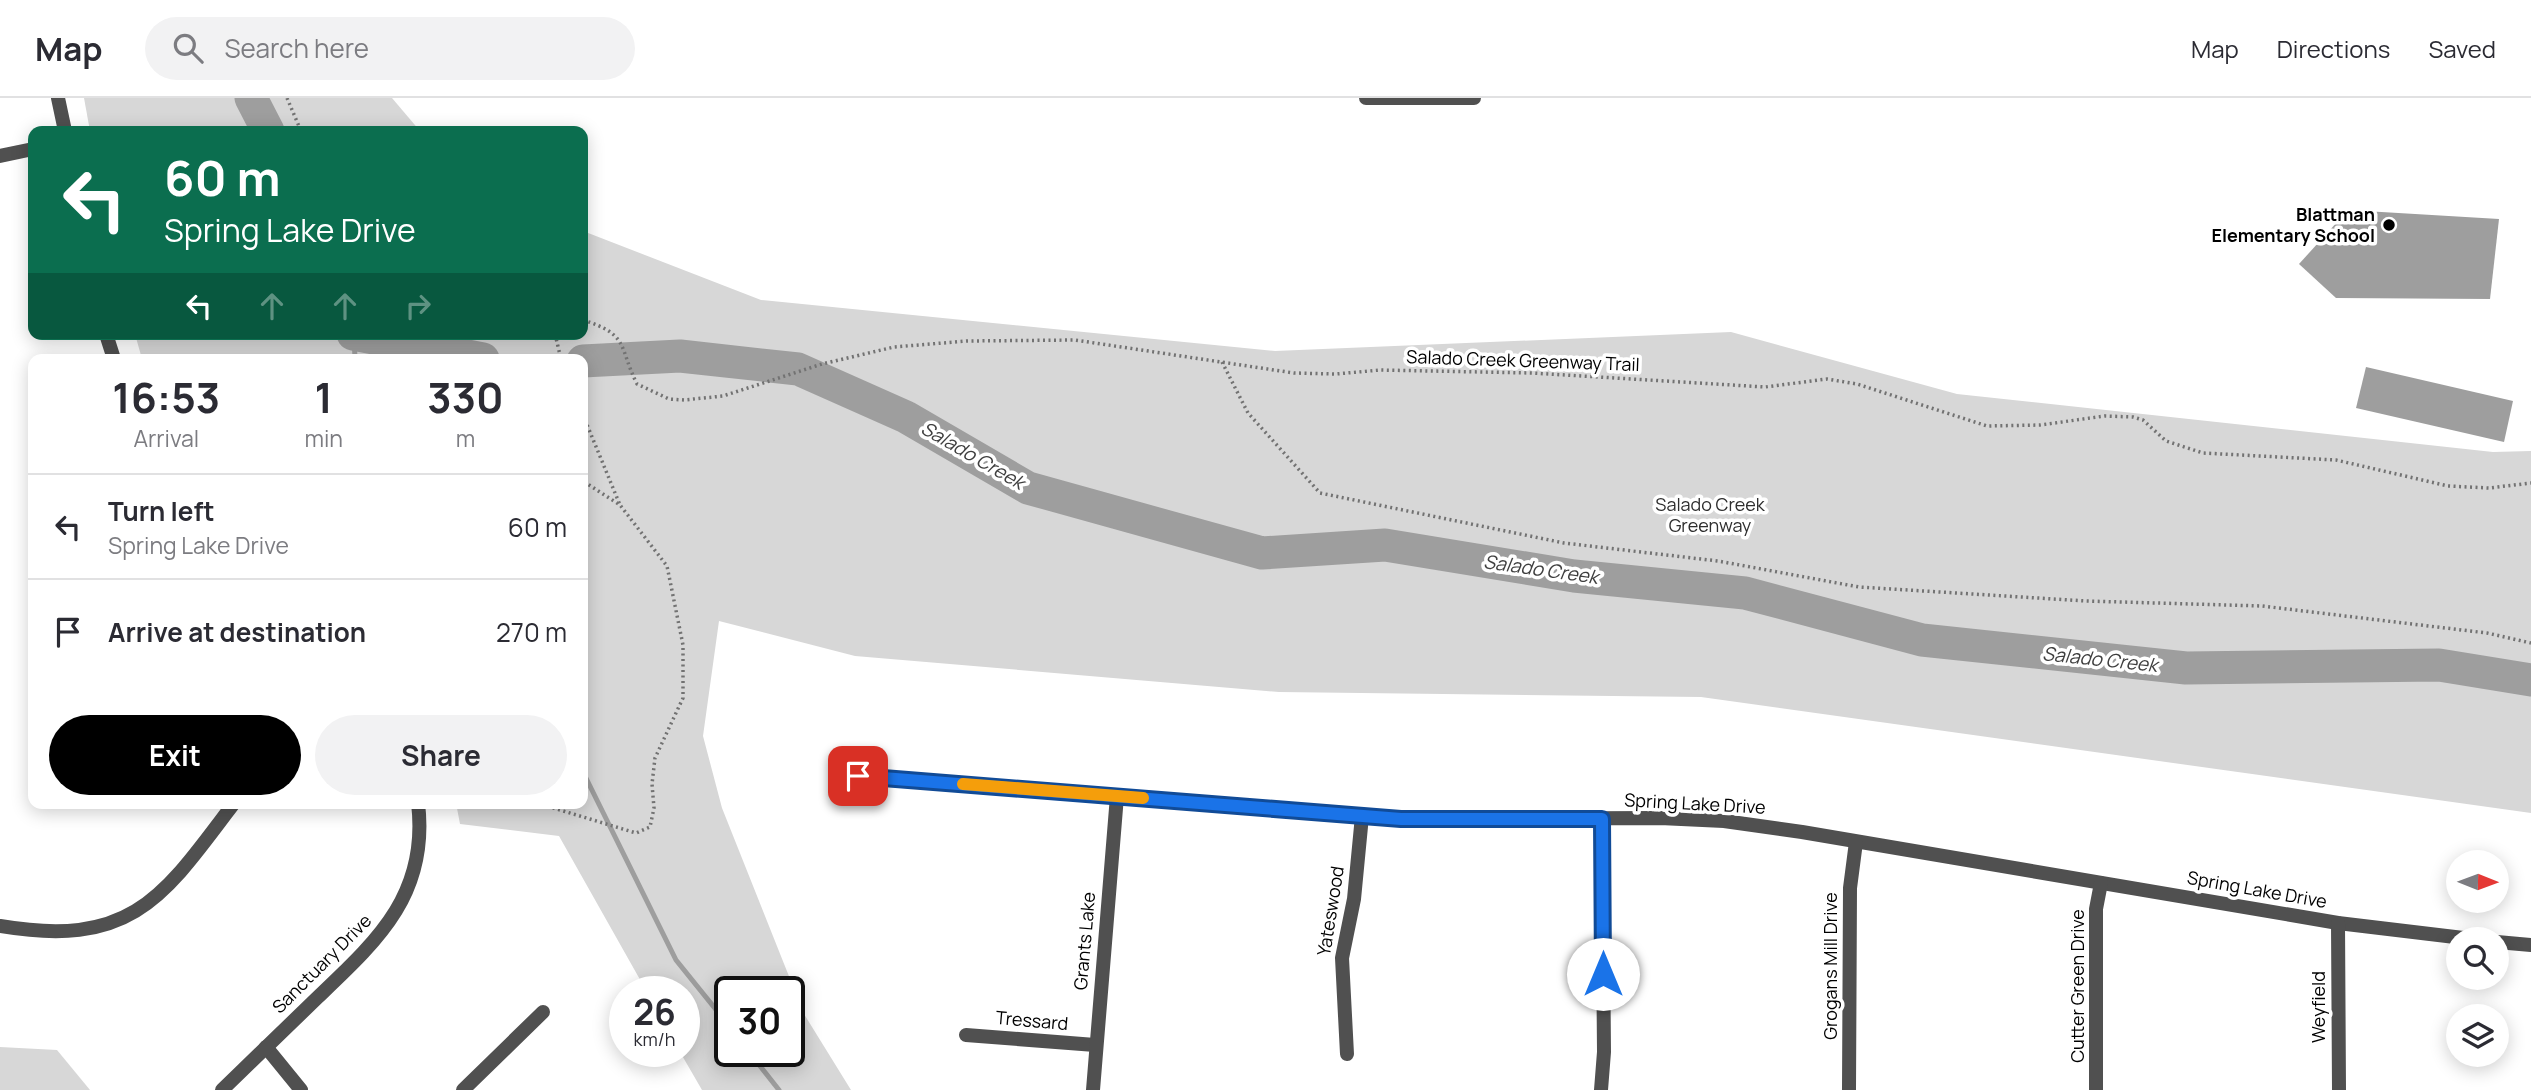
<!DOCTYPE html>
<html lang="en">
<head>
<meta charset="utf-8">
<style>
  :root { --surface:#fff; --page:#f2f2f3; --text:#2b2b33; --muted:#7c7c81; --line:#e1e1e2; --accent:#000 }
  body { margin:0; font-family:Manrope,sans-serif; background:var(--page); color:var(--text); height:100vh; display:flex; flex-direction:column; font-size:26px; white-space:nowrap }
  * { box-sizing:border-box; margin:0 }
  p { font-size:23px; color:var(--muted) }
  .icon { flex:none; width:38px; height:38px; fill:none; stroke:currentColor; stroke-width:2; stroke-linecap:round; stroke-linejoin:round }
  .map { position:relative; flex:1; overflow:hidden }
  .drawer { position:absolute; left:28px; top:256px; width:560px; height:455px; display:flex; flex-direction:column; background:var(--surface); border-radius:14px; box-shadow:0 4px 18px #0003 }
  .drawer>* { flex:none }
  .hud { position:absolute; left:28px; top:28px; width:560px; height:214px; border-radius:14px; box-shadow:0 4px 18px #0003; background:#0b6e4f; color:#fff; overflow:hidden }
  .needle { width:46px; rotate:91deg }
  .buttons { position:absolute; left:2446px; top:752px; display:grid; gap:14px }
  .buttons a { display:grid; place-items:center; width:63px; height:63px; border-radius:50%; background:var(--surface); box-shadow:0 4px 18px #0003; font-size:35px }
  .speed { position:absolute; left:609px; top:878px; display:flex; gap:14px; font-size:35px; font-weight:700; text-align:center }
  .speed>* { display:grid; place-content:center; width:91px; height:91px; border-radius:50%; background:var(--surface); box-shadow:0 4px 18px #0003; line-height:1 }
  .speed small { font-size:18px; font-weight:400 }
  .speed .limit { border:4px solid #111; border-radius:10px; background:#fff; color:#111 }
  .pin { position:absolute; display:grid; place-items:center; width:60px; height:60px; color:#fff; margin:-30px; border-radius:14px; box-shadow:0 4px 10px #0006 }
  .me { position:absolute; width:77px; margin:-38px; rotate:0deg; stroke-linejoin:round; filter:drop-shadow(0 0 5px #0008) }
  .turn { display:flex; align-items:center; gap:24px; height:147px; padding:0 21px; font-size:32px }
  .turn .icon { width:91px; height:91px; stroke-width:2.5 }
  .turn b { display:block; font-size:49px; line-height:60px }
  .lanes { display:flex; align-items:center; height:66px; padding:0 21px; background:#0003; justify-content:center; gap:35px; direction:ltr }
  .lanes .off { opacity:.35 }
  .eta { display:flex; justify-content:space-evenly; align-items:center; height:119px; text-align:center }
  .eta b { font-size:42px; font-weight:700; line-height:49px }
  .action { display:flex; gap:14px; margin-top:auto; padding:14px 21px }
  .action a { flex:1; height:80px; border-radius:42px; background:var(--accent); color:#fff; font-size:28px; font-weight:700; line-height:80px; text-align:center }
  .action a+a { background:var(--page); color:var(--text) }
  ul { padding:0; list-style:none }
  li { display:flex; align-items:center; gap:21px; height:105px; padding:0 21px; border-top:2px solid var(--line) }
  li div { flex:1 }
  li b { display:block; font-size:26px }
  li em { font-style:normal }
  header { display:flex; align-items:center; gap:42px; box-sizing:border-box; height:98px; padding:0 35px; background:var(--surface); border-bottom:2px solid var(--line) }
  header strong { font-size:33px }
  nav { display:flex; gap:38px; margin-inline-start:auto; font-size:24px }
  .search { width:490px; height:63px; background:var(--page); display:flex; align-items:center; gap:18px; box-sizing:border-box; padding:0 24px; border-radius:38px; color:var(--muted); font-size:26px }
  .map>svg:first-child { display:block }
  .green { fill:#d7d7d7; fill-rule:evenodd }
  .water { fill:#9e9e9e }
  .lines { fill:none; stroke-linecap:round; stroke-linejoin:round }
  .stream { stroke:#9e9e9e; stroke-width:5 }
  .river { stroke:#9e9e9e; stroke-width:33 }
  .path { stroke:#727272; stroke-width:3.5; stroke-dasharray:2 3.5; stroke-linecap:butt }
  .street { stroke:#505050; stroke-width:14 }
  .route-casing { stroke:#114b97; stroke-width:18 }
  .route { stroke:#1a73e8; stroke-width:12 }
  .slow { stroke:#f59e0b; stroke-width:12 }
  .poi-dot { fill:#000; stroke:#fff; stroke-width:2.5 }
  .labels { text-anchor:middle; stroke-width:7; stroke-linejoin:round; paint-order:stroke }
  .poi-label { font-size:18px; font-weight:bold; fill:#000; stroke:#fff; text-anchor:end }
  .street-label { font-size:18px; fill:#000; stroke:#fff }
  .park-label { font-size:18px; fill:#2e2e2e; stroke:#fff }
  .water-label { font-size:19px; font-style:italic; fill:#3f3f3f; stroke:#fff }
</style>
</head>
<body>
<header>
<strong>Map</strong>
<div class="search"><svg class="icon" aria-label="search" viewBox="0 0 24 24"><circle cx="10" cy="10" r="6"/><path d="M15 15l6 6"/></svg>Search here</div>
<nav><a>Map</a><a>Directions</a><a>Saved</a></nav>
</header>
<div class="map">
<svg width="2531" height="992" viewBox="0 0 2531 992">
  <rect width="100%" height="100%" fill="#fff"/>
  <g class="green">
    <polygon points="84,0 392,0 420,33 90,33"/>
    <path d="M583,133L761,202L1275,253L1731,234L1957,296L2493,354L2531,353V715L1701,599L1279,594L855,558L719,523L703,638L722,710L804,916L851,992H702L680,954H684V894H647L559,738L460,726L456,705H583V261H142L135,236H583ZM789,894V954H730V894Z"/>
    <polygon points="0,949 57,952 90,992 0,992"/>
  </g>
  <g class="water">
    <polygon points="2348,112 2499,121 2490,201 2336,200 2299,166"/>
    <polygon points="2366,269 2513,303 2504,344 2356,310"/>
  </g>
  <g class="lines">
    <g class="stream">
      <polyline points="354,237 355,261"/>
      <polyline points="583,674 676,862 730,929"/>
      <polyline points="749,954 779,992"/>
    </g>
    <g class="river">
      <polyline points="251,0 268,33"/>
      <polyline points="353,236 483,261"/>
      <polyline points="583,263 680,258 798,271 906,319 1028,390 1262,455 1385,447 1574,478 1745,495 1922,542 2186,570 2439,567 2531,582"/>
    </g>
    <g class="path">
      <polyline points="287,0 301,33"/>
      <path d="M583,222C630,237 618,248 637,286L669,301L684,302L723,298L822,266L894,249L967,243L1075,242L1294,275L1336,276L1380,272L1532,275L1765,289L1827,281L1857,286L1987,328L2040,327L2105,318L2133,319L2143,322L2166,343L2203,355L2336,362L2448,388L2489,390L2531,385"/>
      <polyline points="555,236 561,261"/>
      <polyline points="1222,264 1248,315 1320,395 1564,445 1718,463 1859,489 2086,503 2262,508 2487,535 2531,545"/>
      <polyline points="583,317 620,407"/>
      <polyline points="537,705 636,735 650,729 654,710 652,686 655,660 683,600 683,547 667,468 620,407 583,383"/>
    </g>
    <g class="street">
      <polyline points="58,0 65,33"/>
      <polyline points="1366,0 1474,0"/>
      <polyline points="0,58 33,51"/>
      <polyline points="106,236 114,261"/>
      <polyline points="858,678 1401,721 1660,720 1724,723 1802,734 2338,825 2480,842"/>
      <polyline points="2338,825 2339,992"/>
      <path d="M0,828C131,850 162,801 234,705"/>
      <polyline points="2497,844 2531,847"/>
      <polyline points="966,937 1095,947"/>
      <polyline points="266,949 301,992"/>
      <polyline points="1347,956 1342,860 1354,801 1362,718"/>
      <path d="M222,992C254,961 286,930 318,899C378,842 429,796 418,705"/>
      <polyline points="463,992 543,914"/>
      <polyline points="1093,992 1117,698"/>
      <polyline points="1601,992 1604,954 1602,721"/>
      <polyline points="1849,992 1850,790 1856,744"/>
      <polyline points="2096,992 2096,811 2101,785"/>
    </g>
  </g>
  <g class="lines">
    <defs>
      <polyline id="route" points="858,678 1401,721 1602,721 1603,876"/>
    </defs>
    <use href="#route" class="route-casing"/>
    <use href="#route" class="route"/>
    <polyline class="slow" points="963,686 1143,700"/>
  </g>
  <circle class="poi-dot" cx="2389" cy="127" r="7"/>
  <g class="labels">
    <g class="poi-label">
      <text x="2375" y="123">Blattman<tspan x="2375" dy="21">Elementary School</tspan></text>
    </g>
    <g class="street-label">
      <text transform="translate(1523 263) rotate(2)" y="6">Salado Creek Greenway Trail</text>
      <text transform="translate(1695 706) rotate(3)" y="6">Spring Lake Drive</text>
      <text transform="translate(2257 792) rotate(10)" y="6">Spring Lake Drive</text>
      <text transform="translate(1331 813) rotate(-81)" y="6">Yateswood</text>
      <text transform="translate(1085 843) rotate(-85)" y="6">Grants Lake</text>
      <text transform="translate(322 866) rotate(-45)" y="6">Sanctuary Drive</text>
      <text transform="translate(1831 868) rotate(-90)" y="6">Grogans Mill Drive</text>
      <text transform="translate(2078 888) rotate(-90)" y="6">Cutter Green Drive</text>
      <text transform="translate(2319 909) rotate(-90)" y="6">Weyfield</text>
      <text transform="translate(1032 923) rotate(5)" y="6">Tressard</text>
    </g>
    <g class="park-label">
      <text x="1710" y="413">Salado Creek<tspan x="1710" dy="21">Greenway</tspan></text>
    </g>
    <g class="water-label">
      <text transform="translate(973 357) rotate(30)" y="7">Salado Creek</text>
      <text transform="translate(1541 471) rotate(8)" y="7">Salado Creek</text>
      <text transform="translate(2100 561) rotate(6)" y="7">Salado Creek</text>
    </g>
  </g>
</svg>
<div class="buttons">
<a><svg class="needle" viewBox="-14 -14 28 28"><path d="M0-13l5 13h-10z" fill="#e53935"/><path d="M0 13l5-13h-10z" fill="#7c7c81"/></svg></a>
<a><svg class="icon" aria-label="search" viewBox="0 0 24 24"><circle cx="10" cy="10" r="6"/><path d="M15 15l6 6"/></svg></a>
<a><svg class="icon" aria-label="layers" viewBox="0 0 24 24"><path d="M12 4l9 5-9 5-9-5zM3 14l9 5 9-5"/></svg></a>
</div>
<div class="speed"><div>26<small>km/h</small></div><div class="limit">30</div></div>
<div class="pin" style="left:858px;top:678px;background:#d93025"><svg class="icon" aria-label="arrive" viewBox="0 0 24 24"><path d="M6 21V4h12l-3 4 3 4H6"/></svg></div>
<svg class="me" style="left:1603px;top:876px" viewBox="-20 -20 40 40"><circle r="19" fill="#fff"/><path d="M0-13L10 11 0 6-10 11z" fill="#1a73e8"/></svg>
<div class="hud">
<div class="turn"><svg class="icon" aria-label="left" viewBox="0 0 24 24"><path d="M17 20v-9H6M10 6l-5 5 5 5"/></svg><div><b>60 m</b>Spring Lake Drive</div></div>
<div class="lanes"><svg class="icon" aria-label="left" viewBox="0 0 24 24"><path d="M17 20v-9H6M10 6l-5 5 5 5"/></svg><svg class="icon off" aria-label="ahead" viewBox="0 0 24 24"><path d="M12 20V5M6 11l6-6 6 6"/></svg><svg class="icon off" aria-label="ahead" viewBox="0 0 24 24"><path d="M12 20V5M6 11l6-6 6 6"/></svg><svg class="icon off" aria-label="right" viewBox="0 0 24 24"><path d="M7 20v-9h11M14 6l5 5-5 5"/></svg></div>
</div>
<section class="drawer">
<div class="eta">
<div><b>16:53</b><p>Arrival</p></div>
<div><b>1</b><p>min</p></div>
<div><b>330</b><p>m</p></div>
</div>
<ul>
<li><svg class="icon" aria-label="left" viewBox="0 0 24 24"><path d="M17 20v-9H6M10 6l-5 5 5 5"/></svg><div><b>Turn left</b><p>Spring Lake Drive</p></div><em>60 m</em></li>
<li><svg class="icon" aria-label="arrive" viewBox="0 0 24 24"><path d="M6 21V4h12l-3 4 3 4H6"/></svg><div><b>Arrive at destination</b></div><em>270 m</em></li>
</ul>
<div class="action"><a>Exit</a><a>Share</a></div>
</section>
</div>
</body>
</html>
